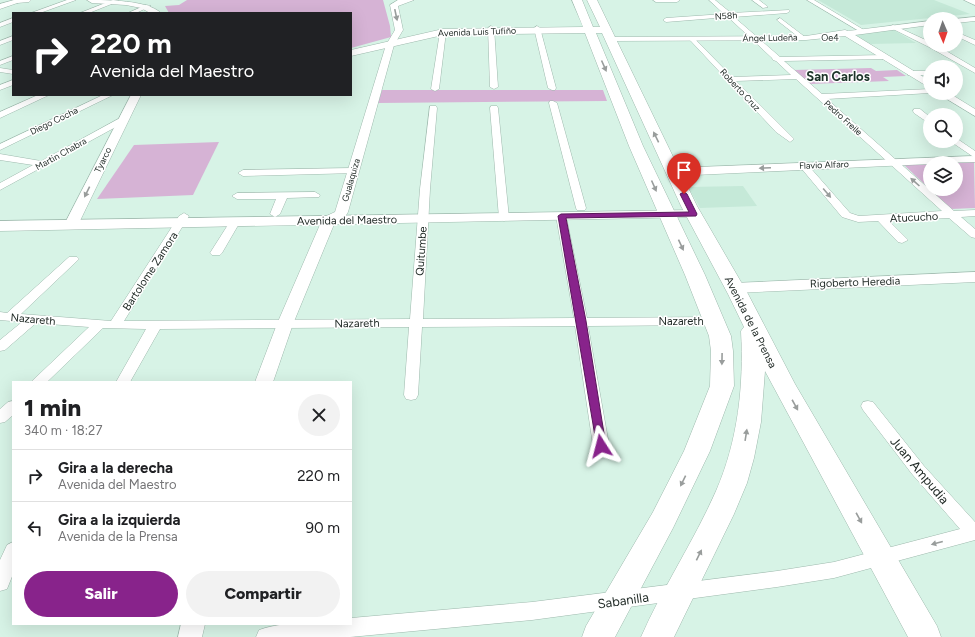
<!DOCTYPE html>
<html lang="es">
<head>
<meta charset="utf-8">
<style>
  :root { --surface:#fff; --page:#f2f2f2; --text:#202124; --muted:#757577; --line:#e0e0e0; --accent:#88238b }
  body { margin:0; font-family:Figtree,sans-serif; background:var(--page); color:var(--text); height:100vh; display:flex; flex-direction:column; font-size:15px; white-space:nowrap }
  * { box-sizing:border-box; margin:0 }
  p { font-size:13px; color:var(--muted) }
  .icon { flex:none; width:22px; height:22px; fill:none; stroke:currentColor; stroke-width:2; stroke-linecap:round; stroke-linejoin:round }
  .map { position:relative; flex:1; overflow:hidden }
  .panel { position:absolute; left:12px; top:381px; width:340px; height:244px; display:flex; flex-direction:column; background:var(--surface); border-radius:0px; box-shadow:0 4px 16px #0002 }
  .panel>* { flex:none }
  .hud { position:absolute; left:12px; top:12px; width:340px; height:84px; border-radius:0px; box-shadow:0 4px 16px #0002; background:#202124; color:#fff; overflow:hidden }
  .needle { width:26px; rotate:178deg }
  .fabs { position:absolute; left:923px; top:12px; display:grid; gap:8px }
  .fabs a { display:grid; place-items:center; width:40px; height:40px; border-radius:50%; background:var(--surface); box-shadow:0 4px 16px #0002; font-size:20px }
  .pin { position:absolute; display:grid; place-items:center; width:34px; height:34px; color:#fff; margin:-41px -17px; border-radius:50% 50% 50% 0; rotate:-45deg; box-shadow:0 0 4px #0007 }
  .pin .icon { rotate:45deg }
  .me { position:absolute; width:44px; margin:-22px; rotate:351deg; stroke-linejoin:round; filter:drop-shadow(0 0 3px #0008) }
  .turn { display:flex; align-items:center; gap:14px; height:84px; padding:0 12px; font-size:18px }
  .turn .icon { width:52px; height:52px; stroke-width:2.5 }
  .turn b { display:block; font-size:28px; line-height:34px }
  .round { display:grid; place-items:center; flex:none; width:42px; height:42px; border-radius:21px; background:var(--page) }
  .summary { display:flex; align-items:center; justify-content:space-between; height:68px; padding:0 12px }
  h1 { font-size:24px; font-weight:800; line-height:30px }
  .button { display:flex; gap:8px; margin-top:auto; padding:8px 12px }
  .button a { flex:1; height:46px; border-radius:24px; background:var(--accent); color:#fff; font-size:16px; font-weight:800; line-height:46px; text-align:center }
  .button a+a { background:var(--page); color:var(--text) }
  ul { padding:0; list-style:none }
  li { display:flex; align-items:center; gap:12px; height:52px; padding:0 12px; border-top:1px solid var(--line) }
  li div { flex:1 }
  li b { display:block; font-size:15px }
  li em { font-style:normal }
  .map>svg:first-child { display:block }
  .built { fill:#c5e9d8 }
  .green { fill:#d6b3d5 }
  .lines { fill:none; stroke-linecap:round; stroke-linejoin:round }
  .minor-casing { stroke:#9eb9ad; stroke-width:1 }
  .tertiary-casing { stroke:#9eb9ad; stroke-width:1 }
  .secondary-casing { stroke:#9eb9ad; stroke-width:1 }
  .primary-casing { stroke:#9eb9ad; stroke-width:1 }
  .minor { fill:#fff; fill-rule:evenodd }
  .tertiary { fill:#fff; fill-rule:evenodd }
  .secondary { fill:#fff; fill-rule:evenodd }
  .primary { fill:#fff; fill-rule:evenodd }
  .oneway { fill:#999d9c }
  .route { fill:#88238b; stroke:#58175a }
  .labels { text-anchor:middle; stroke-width:3; stroke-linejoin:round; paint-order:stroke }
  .far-street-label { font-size:9px; fill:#1c2622; stroke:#fff }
  .street-label { font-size:11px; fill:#1c2622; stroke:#fff }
  .far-district-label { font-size:13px; font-weight:bold; fill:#1c3329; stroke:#fff }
  .near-street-label { font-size:13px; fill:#1c2622; stroke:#fff }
</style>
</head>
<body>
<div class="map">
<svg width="975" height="637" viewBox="0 0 975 637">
  <rect width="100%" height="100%" fill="#d7f3e6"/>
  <g class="built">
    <polygon points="818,0 934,0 970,14 861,25"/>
    <polygon points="892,29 916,43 870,44 853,34"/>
    <polygon points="743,186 757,206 700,208 688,187"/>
  </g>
  <g class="green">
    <polygon points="187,0 383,0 390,26 391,37 351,48 351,13 169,13 165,6 179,5"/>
    <polygon points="871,68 876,71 897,70 906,76 883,77 889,81 810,84 794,70"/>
    <polygon points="382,90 603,90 607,101 378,103"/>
    <polygon points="219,142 193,195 97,199 134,145"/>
    <polygon points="974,162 975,208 951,209 903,164 930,163 930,189 956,189 956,163 938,163"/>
  </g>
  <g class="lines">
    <defs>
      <g id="minor">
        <polygon points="67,0 76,0 40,13 31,13"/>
        <polygon points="113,0 119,1 89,13 80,13"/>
        <polygon points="653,0 680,0 677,2 656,2"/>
        <polygon points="709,0 715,0 731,13 789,10 790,11 787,13 734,17 780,57 885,55 889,57 885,59 784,61 822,94 930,89 930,93 931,93 930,93 827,99 954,211 975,210 975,216 961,217 975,229 975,238 971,237 949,218 889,221 908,240 902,243 898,242 878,221 858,222 842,217 801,168 799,166 801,164 807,164 850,213 859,216 942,211 796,79 736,81 794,139 790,142 776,132 689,39 694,38 732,77 791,75 776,61 773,60 772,58 728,17 666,22 663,20 666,18 724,14"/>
        <polygon points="752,0 759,0 768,7 763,8"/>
        <polygon points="807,0 814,0 864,30 859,31"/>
        <polygon points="146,5 151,6 136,13 128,13"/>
        <polygon points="13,18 13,22 0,27 0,23"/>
        <polygon points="780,18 805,37 805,39 801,39 778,21 777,20"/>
        <polygon points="893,25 930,42 930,45 936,45 975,68 975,73 929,47 891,28 891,26"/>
        <polygon points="491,26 494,28 498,87 494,89 490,87 488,28"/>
        <polygon points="537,26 540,28 556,88 555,90 552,90 548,88 534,28"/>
        <polygon points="443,30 446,32 439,89 435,91 431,89 440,32"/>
        <polygon points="956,32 975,40 975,45 956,36"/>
        <polygon points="13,36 13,40 0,45 0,41"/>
        <polygon points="13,56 13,60 0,65 0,61"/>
        <polygon points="0,68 13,70 13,74 0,72"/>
        <rect x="908" y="71" width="22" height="4"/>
        <polygon points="13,80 13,85 0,90 0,85"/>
        <polygon points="38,95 49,95 0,118 0,112"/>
        <polygon points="103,95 113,95 0,150 0,144"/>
        <polygon points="550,101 553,101 557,103 586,208 585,210 577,210 576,208 549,103"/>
        <polygon points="430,106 436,106 437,108 430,189 423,319 574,318 556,216 561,213 566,216 587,318 714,317 719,318 721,321 719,324 714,325 588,326 609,445 607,449 601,451 595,449 593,445 575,326 422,327 418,395 416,399 411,400 406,399 404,395 409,327 160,329 130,382 116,382 146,329 103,328 47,382 31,382 89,327 36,323 5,350 0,351 0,340 22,322 0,320 0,312 7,313 69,257 77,257 79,259 21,314 111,321 179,216 184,213 189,216 124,321 410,319 420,189"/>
        <polygon points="491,106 497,106 498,108 509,218 504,221 499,218 490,108"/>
        <polygon points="914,109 920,109 930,117 930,124 914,113 913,111"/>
        <polygon points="122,117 125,118 126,120 125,122 0,190 0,183 33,165 0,160 0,154 41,161"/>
        <polygon points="956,138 975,151 975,158 953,143 952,141 956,141"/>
        <polygon points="353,168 356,169 358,171 356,173 243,176 238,173 243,170"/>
        <polygon points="315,192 320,195 319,197 287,198 280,214 275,217 270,214 276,199 237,199 232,196 237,193"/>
        <polygon points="235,219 240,222 222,253 220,255 212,255 210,253 231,220"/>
        <polygon points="13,401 13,415 5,422 0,423 0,409 8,402"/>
        <path d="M868,401L873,402L924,466L975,522V540L834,578L777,587L532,620L350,637H256L259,630C285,620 323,624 351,624V618L532,602L777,571L834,562L960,529L912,474L863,410L861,406L863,402Z"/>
        <polygon points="13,542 13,574 7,589 0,591 0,560 7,545"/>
      </g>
      <g id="tertiary">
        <polygon points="398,0 414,0 398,6 403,30 394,45 348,212 345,217 335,222 293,324 273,382 255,382 277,324 322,220 324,217 335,212 386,45 395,30 390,5"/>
        <polygon points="975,17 975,21 956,23 955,19"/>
        <polygon points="930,21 930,25 855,35 930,81 930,88 845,36 806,40 610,41 606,39 610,37 806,36 845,30 848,31"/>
        <polygon points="937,93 949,93 975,109 975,116"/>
        <polygon points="131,95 141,95 78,225 76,228 66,228 64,225"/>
        <polygon points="975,156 975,162 930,163 930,164 673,176 669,175 667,172 669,169 673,168"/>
        <polygon points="181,624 205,624 202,637 178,637"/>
      </g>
      <g id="secondary">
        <polygon points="14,0 26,0 0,9 0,4"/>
        <polygon points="964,0 975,0 975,5"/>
        <polygon points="693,210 698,211 700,214 698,217 0,231 0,221"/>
        <polygon points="975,272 975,282 734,293 728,292 725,288 728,284 734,283"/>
      </g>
      <g id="primary">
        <polygon points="16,0 31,0 29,2 17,3"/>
        <path d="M87,0C108,0 147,0 161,13H150L141,8L126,5L92,3Z"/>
        <path d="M572,0H582L593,27H600L587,0H597L697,206L748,294L795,384L937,626L941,637H908L765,371L761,422L754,458L747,483L734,514L674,637H641C663,587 694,541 716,491C738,441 744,385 741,331L744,327L728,294L681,206L602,33H596L643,146L705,275L731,336L733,351L734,386L710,451L673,528L615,637H582L586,626L653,512L684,451L710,386L711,351L709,336L685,275L629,146L585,33L443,35L351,56V50L443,29L583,27Z"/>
      </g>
    </defs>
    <use href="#minor" class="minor-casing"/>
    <use href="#tertiary" class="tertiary-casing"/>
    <use href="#secondary" class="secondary-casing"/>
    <use href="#primary" class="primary-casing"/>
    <use href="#minor" class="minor"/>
    <use href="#tertiary" class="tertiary"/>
    <use href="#secondary" class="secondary"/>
    <use href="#primary" class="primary"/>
  </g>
  <defs><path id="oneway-solid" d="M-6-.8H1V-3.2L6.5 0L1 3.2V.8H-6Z"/></defs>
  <g class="oneway">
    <use href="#oneway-solid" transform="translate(396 15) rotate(78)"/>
    <use href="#oneway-solid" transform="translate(604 66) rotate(66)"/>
    <use href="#oneway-solid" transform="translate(656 137) rotate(-116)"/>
    <use href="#oneway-solid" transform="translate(765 168) rotate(177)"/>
    <use href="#oneway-solid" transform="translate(915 182) rotate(-138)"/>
    <use href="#oneway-solid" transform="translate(654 186) rotate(66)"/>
    <use href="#oneway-solid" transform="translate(87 192) rotate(116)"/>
    <use href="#oneway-solid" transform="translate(827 193) rotate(50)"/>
    <use href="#oneway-solid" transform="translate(681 245) rotate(65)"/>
    <use href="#oneway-solid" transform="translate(722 359) rotate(91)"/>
    <use href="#oneway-solid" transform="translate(795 405) rotate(61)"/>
    <use href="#oneway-solid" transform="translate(746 435) rotate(-81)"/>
    <use href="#oneway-solid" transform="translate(683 481) rotate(116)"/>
    <use href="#oneway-solid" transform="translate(859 518) rotate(61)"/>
    <use href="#oneway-solid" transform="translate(937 543) rotate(165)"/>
    <use href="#oneway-solid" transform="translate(699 555) rotate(-64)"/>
  </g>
  <polygon class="route" points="684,192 687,194 697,214 696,216 566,218 586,321 606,446 605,448 601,450 597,448 558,216 561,214 689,212 680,194"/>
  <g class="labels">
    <g class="far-street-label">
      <text transform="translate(726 16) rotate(-4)" y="3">N58h</text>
      <text transform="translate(477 32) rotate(-2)" y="3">Avenida Luis Tufiño</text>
      <text transform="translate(770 38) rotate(-1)" y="3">Ángel Ludeña</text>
      <text x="830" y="41">Oe4</text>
      <text transform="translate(740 90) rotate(47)" y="3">Roberto Cruz</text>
      <text transform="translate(843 118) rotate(42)" y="3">Pedro Freile</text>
      <text transform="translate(54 121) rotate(-26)" y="3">Diego Cocha</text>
      <text transform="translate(61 154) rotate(-29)" y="3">Martin Chabra</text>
      <text transform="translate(103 160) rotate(-64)" y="3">Tyarco</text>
      <text transform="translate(824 165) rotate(-2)" y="3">Flavio Alfaro</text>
      <text transform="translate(351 180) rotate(-74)" y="3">Gualaquiza</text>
    </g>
    <g class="street-label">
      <text transform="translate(914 217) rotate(-3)" y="4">Atucucho</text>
      <text transform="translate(347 220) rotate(-1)" y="4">Avenida del Maestro</text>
      <text transform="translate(421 251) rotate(-86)" y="4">Quitumbe</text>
      <text transform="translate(150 271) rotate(-57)" y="4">Bartolome Zamora</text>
      <text transform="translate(855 282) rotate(-2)" y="4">Rigoberto Heredia</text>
      <text transform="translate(33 319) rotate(5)" y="4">Nazareth</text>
      <text x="681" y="325">Nazareth</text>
      <text transform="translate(751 322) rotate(63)" y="4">Avenida de la Prensa</text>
      <text transform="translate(357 323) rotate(-1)" y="4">Nazareth</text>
    </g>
    <g class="far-district-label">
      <text x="838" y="81">San Carlos</text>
    </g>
    <g class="near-street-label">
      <text transform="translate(920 470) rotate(50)" y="5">Juan Ampudia</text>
      <text transform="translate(623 600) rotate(-8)" y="5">Sabanilla</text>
    </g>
  </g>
</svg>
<div class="fabs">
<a><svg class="needle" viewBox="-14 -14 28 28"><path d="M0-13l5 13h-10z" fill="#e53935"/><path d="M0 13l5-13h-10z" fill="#757577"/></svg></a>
<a><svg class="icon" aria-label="sound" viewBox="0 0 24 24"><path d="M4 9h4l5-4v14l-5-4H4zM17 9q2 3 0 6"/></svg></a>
<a><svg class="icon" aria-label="search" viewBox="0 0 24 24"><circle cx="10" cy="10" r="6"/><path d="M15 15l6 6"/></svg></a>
<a><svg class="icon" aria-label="layers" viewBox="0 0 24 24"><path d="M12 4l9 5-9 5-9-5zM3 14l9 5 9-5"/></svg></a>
</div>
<div class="pin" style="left:684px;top:194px;background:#d93025"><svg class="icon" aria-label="arrive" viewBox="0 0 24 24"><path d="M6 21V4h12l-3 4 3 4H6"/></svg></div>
<svg class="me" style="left:601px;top:446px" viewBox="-20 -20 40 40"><path d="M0-17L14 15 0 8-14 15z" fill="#88238b" stroke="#fff" stroke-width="4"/></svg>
<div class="hud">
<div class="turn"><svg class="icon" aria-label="right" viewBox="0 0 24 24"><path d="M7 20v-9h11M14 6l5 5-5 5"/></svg><div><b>220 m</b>Avenida del Maestro</div></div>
</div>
<section class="panel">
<div class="summary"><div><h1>1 min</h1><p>340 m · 18:27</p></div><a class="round"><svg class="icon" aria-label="close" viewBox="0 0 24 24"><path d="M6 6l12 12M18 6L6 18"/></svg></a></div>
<ul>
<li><svg class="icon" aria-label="right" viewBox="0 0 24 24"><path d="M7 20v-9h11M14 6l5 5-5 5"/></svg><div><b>Gira a la derecha</b><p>Avenida del Maestro</p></div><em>220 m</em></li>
<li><svg class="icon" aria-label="left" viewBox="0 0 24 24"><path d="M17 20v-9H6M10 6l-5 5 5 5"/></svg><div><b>Gira a la izquierda</b><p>Avenida de la Prensa</p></div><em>90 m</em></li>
</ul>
<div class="button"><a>Salir</a><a>Compartir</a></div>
</section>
</div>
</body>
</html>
